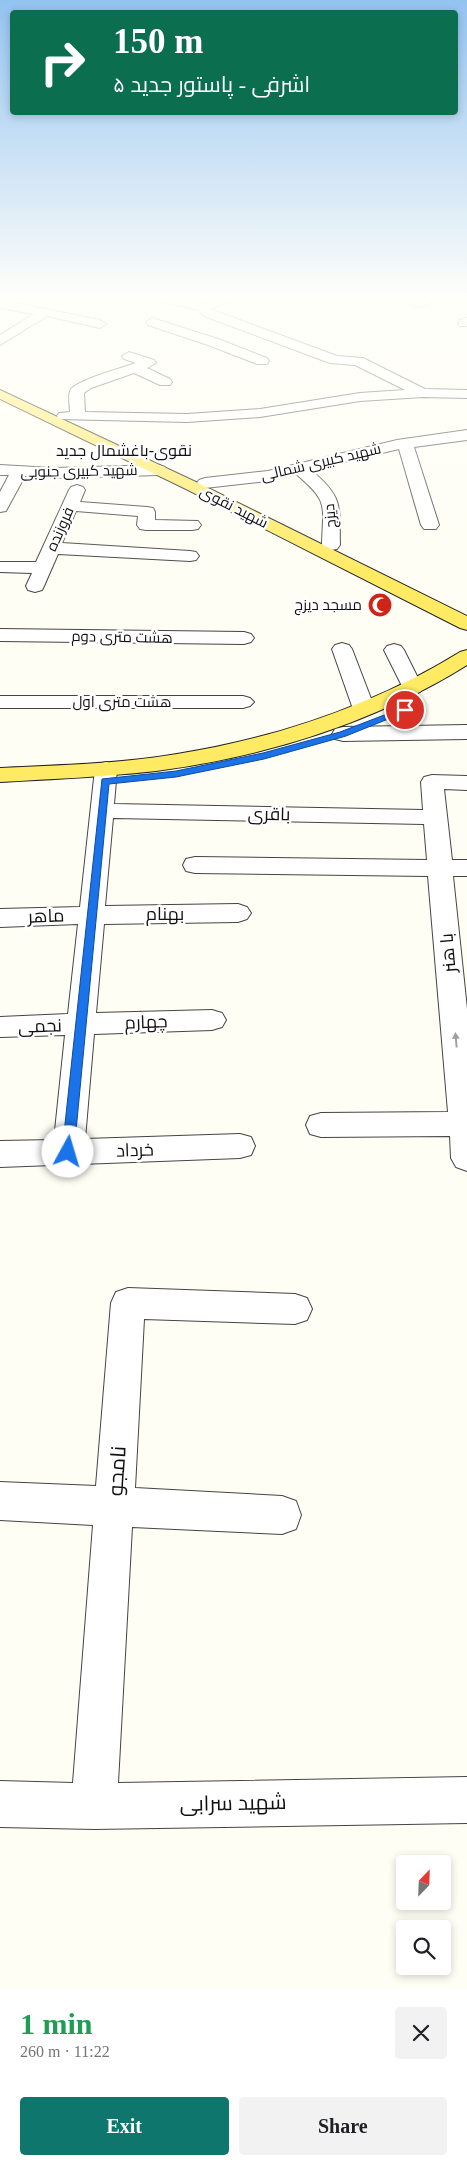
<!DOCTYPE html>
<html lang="en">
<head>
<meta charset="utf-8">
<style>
  :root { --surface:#fff; --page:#f2f2f2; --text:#202124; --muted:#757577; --accent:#0f766e }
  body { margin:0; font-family:"Times New Roman",Cairo,serif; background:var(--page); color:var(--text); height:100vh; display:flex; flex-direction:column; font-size:19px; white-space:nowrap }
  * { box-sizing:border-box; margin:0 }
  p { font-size:16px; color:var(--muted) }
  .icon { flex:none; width:28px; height:28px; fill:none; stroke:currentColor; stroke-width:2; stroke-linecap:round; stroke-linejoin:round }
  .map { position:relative; height:1990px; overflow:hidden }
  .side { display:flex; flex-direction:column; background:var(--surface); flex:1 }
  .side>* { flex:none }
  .top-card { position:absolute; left:10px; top:10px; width:448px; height:105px; border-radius:5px; box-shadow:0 2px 8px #0003; background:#0b6e4f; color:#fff; overflow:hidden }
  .needle { width:32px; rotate:23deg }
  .controls { position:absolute; left:396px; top:1855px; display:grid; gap:10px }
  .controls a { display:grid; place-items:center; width:55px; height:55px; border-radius:5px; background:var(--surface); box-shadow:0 2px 8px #0003; font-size:25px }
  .pin { position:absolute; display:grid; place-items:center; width:42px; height:42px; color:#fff; margin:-21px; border:2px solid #fff; border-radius:50%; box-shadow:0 1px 5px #0007 }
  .me { position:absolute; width:55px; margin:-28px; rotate:6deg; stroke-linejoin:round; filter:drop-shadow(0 0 4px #0008) }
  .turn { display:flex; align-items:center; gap:18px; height:105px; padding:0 20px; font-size:22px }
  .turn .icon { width:65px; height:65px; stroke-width:2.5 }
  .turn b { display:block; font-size:35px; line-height:42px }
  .round { display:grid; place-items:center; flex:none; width:52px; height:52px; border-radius:5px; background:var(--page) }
  .head { display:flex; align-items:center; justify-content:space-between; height:85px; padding:0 20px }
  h1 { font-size:30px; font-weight:600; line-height:38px; color:#1e9e55 }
  .cta { display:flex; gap:10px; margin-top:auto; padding:10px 20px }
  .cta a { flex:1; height:58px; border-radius:5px; background:var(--accent); color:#fff; font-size:20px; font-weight:600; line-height:58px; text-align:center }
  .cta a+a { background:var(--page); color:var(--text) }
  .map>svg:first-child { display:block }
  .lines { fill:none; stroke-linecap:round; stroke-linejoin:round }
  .minor-casing { stroke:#444; stroke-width:2 }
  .major-casing { stroke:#222; stroke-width:2 }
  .minor { fill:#fff; fill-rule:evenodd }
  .major { fill:#ffea64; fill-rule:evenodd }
  .oneway { fill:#a0a0a0 }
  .route { fill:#1a73e8; stroke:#114b97 }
  .labels { text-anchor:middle; stroke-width:5; stroke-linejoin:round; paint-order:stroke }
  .far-street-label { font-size:15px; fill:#111; stroke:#fff }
  .far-poi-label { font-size:15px; fill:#111; stroke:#fff; text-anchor:end }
  .far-neighbourhood-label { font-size:16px; fill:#111; stroke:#fff }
  .street-label { font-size:18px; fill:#111; stroke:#fff }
  .near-street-label { font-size:21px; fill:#111; stroke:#fff }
</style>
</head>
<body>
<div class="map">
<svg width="467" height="1990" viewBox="0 0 467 1990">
  <rect width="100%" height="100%" fill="#fffef4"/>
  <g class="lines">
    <defs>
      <g id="minor">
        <path d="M153,297H172L202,304L220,297H235L233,300L210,309L337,356L363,358L425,389L467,390V398L423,397L360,401L260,417L187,422L59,419L57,416L59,413L70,412C70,406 68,397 70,391C73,381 125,367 136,363L124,359L122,356L129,352L154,360L156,363L147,368L170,379L172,382L170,385H160L134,373L91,388L84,393L85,412L187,414L260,409L360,393L405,390L355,365L330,363L204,316L198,310L155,300Z"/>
        <polygon points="425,297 442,297 440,300 416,307 410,303 412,300"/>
        <polygon points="0,300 100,320 106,324 100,328 47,316 0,345 0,335 34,314 0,308"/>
        <polygon points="152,318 218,339 267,358 269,361 267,364 257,364 208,345 148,325 146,322"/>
        <polygon points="467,318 467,326 460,326 458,323 460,320"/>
        <path d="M467,430V440L414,447L439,525L436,529H424L421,525L399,449L311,470C344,498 339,505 340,545L337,549L331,550L325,549L322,545C323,504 329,502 296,474L268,481L205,488L199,486L197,483L199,480L205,478L268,471L397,440Z"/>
        <polygon points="0,465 53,468 159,465 165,467 167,470 165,473 159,475 53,478 25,476 6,511 0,512 0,492 9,475 0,475"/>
        <polygon points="77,485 83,487 85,490 80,502 147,507 153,508 155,512 155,520 198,521 201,525 198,529 192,530 146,530 140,529 137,525 138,516 76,511 62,543 190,551 196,552 199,556 196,560 190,561 58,554 44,586 42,590 35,592 28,590 26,586 32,573 0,572 0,562 36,562 69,490 71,487"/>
        <polygon points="0,629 244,632 251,634 254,638 251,642 244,644 0,641"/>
        <polygon points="342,643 349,645 352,649 375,709 371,713 364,715 357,713 353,709 332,649 335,645"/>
        <polygon points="394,644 401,646 404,650 423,688 420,692 413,694 406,692 403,688 384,650 387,646"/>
        <polygon points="0,696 243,696 250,698 254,702 250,706 243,708 0,708"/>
        <polygon points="467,725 467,739 343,741 335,739 332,734 335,729 343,727"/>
        <polygon points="106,762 114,764 117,769 114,804 423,810 421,782 424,777 432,775 467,776 467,790 444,789 452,860 467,860 467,876 453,876 467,1009 467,1171 456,1167 451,1158 450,1136 321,1137 310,1134 306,1125 310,1116 321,1113 448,1112 428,876 195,873 186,871 183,865 186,859 195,857 427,860 424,824 113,818 105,906 238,904 247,907 251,913 247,919 238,922 104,924 96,1013 212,1010 222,1013 226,1020 222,1027 212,1030 94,1034 85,1139 240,1134 251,1137 255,1146 251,1155 240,1158 0,1167 0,1141 54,1140 65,1035 0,1037 0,1017 68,1014 78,924 0,927 0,909 80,907 95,769 98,764"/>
        <polygon points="128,1288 295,1294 307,1298 312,1309 307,1320 295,1324 144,1319 135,1488 282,1496 296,1501 301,1515 296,1529 282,1534 132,1527 118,1783 467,1777 467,1823 94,1829 0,1827 0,1781 73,1783 93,1525 0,1520 0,1482 96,1486 111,1303 116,1292"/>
      </g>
      <g id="major">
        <polygon points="0,390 198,483 467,616 467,630 460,628 186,489 0,399"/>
        <path d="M467,650V665C374,723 264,757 156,771C104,777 52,779 0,782V768C59,765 119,764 177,754C277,738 374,705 460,652Z"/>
      </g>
    </defs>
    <use href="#minor" class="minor-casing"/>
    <use href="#major" class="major-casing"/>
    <use href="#minor" class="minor"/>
    <use href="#major" class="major"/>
  </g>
  <defs><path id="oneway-solid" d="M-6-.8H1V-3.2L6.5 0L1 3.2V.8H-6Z" transform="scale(1.25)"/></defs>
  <use class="oneway" href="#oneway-solid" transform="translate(456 1040) rotate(-95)"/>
  <linearGradient id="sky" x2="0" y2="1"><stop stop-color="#93c3f0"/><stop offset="0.52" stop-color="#fffffa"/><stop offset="1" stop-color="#fffffa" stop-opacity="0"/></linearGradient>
  <rect width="467" height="575" fill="url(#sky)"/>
  <polygon class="route" points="405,707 408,708 408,711 346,736 264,759 176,777 109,784 74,1152 73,1156 68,1157 63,1156 62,1152 102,779 176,771 263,753 340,732"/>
  <defs>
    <symbol id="mosque-disc" viewBox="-11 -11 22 22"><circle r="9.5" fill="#d12418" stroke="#fff"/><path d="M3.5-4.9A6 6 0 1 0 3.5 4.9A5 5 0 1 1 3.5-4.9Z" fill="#fff"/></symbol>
  </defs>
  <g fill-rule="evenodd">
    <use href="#mosque-disc" x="366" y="591" width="28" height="28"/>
  </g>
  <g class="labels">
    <g class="far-street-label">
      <text transform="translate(321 462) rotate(-13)" y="5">شهید کبیری شمالی</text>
      <text transform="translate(79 471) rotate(-1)" y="5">شهید کبیری جنوبی</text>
      <text transform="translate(234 507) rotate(27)" y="5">شهید نقوی</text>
      <text transform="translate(330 516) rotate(-95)" y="5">دیزج</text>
      <text transform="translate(60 529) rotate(-66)" y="5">فروزنده</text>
      <text transform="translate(122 637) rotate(1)" y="5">هشت متری دوم</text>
      <text x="122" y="707">هشت متری اول</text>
    </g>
    <g class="far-poi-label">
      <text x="362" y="610">مسجد دیزج</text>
    </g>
    <g class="far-neighbourhood-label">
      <text x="124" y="456">نقوی-باغشمال جدید</text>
    </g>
    <g class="street-label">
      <text transform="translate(269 814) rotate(1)" y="6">باقری</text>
      <text x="165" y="920">بهنام</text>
      <text transform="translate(46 916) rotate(-2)" y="6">ماهر</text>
      <text transform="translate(448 953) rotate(-95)" y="6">با هنر</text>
      <text transform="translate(146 1022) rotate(-2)" y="6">چهارم</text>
      <text transform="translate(40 1026) rotate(-2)" y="6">نجمی</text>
      <text transform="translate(135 1150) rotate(-2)" y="6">خرداد</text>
    </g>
    <g class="near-street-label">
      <text transform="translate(117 1471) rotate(-86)" y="7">نامجو</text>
      <text transform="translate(233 1803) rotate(-1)" y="7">شهید سرابی</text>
    </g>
  </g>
</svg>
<div class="controls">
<a><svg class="needle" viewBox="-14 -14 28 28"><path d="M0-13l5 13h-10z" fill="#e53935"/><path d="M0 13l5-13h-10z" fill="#757577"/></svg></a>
<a><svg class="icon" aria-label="search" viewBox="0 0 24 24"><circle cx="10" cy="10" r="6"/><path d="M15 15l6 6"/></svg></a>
</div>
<div class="pin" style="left:405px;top:710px;background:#d93025"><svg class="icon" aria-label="arrive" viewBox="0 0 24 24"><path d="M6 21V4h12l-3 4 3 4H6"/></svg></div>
<svg class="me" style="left:68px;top:1152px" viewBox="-20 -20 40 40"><circle r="19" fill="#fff"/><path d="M0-13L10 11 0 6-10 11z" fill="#1a73e8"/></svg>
<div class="top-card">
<div class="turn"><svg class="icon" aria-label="right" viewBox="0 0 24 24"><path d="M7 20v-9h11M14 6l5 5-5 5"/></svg><div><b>150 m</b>اشرفی - پاستور جدید ۵</div></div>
</div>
</div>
<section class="side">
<div class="head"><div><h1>1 min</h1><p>260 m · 11:22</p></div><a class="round"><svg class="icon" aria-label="close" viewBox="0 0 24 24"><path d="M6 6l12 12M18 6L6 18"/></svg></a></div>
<div class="cta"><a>Exit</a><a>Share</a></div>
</section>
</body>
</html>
